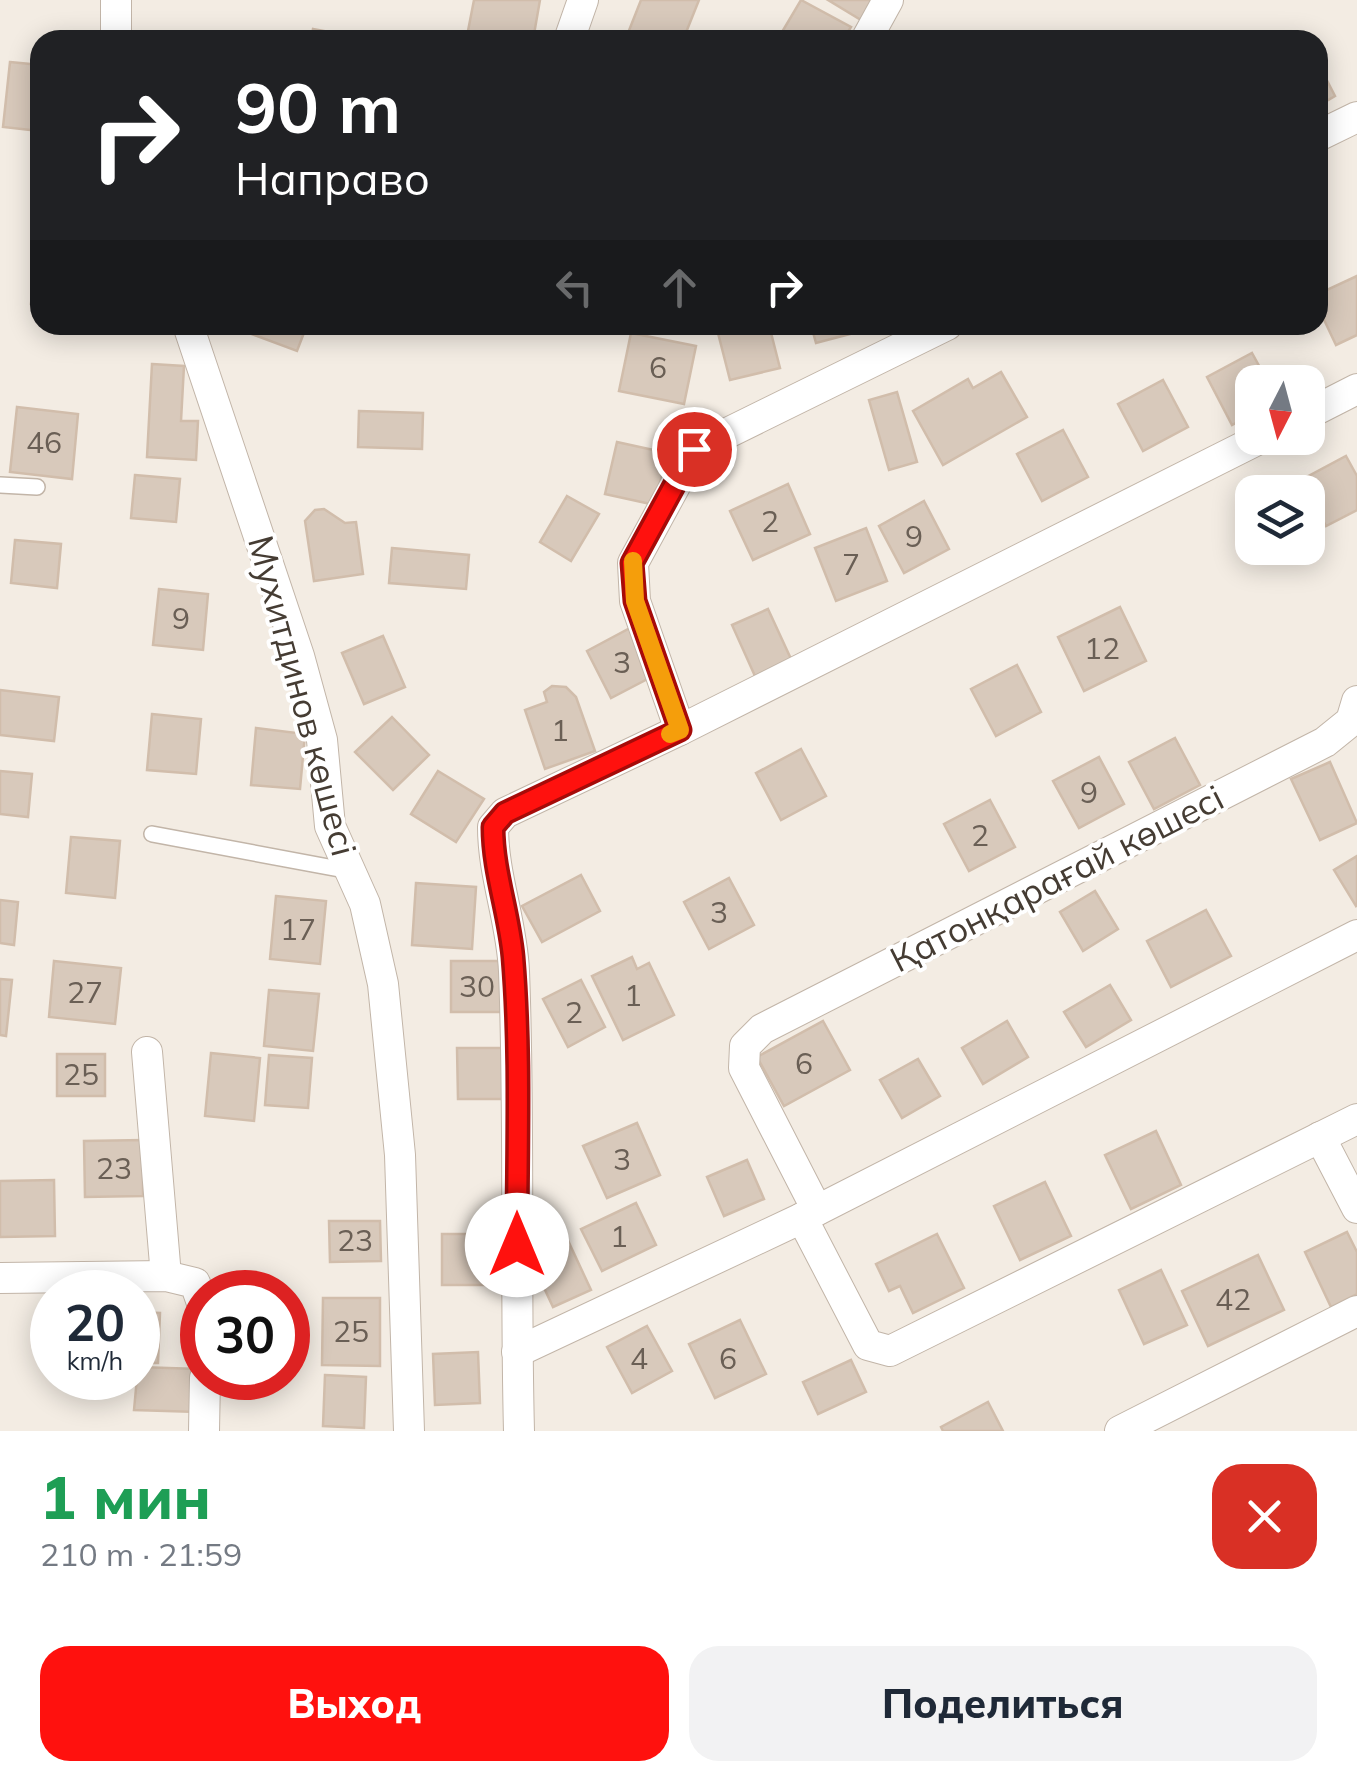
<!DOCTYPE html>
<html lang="ru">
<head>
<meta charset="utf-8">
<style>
  :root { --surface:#fff; --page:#f2f2f3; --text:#1f2937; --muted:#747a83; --accent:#ff110e }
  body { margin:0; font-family:Mulish,sans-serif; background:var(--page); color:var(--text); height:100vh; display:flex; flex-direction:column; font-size:38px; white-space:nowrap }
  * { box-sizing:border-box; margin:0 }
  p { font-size:32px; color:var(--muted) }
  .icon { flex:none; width:55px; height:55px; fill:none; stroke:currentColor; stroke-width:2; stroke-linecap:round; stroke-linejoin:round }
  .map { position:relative; height:1431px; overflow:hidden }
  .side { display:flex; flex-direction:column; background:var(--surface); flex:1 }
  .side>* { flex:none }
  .top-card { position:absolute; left:30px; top:30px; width:1298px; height:305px; border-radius:30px; box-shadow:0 5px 25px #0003; background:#202124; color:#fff; overflow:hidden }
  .needle { width:65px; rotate:186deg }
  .buttons { position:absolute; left:1235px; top:365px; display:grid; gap:20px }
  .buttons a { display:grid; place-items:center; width:90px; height:90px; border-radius:20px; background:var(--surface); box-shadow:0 5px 25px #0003; font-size:50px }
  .speed { position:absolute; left:30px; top:1270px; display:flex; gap:20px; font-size:50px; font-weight:700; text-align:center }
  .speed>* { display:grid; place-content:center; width:130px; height:130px; border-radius:50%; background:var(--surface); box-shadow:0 5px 25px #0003; line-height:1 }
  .speed small { font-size:25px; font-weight:400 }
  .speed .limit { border:15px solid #d22; background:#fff; color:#111 }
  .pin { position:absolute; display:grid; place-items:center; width:85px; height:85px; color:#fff; margin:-42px; border:5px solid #fff; border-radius:50%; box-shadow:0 2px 10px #0007 }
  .me { position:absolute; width:110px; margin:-55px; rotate:0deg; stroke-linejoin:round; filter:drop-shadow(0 0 8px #0008) }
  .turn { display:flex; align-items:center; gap:35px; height:210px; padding:0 40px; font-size:45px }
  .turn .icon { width:130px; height:130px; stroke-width:2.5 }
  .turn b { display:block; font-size:70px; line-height:85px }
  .lanes { display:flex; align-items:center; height:95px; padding:0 40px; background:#0003; justify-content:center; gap:50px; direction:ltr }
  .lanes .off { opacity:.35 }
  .round { display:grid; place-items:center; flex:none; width:105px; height:105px; border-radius:30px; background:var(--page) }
  .overview { display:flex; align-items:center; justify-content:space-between; height:170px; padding:0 40px }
  h1 { font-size:60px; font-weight:800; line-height:75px; color:#1e9e55 }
  .button { display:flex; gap:20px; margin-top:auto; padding:20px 40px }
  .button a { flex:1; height:115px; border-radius:30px; background:var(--accent); color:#fff; font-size:40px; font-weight:800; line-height:115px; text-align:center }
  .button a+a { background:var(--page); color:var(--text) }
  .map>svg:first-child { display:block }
  .building { fill:#d8c9bb; stroke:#d1bdab; stroke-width:2.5 }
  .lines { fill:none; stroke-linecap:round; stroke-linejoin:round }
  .lane-casing { stroke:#c2b5a8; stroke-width:18 }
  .street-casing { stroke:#c2b5a8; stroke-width:32 }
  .lane { stroke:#fff; stroke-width:15 }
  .street { stroke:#fff; stroke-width:30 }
  .route-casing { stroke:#a60b09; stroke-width:25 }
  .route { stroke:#ff110e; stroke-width:18 }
  .slow { stroke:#f59e0b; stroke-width:18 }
  .labels { text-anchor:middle; stroke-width:8; stroke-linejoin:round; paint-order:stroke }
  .number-label { font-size:30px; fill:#6a5f55 }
  .street-label { font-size:35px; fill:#453c33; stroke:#fff }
</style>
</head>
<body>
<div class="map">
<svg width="1357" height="1431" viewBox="0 0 1357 1431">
  <rect width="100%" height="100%" fill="#f3ece3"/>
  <g class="building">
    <polygon points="474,0 540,0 533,40 490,40 467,36"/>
    <polygon points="641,0 699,0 683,40 645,40 628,33"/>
    <polygon points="801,0 851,27 843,40 784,40 779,37"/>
    <polygon points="828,0 880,0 866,23"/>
    <polygon points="313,29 372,40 311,40"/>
    <polygon points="10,62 40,65 40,131 3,127"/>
    <polygon points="1318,63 1335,96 1318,106"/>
    <polygon points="35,260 40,261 40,305 31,304"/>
    <polygon points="1357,276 1357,335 1336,345 1318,307 1318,294"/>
    <polygon points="253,325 307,325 297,351 249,333"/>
    <polygon points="731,325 769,325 780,368 730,380 717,329"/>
    <polygon points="811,325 864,325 865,330 816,343"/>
    <polygon points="631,333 696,346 684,404 619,391"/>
    <polygon points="1252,353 1268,382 1252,382 1252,414 1232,425 1207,377"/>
    <polygon points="152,364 184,366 181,421 198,421 196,460 147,457"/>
    <polygon points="1001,372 1027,417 943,465 913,411 968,379 973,388"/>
    <polygon points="1163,380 1188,427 1143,451 1118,404"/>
    <polygon points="897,392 917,462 889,470 869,400"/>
    <polygon points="17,407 78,414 72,479 10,472"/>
    <polygon points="359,411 423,413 422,449 358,447"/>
    <polygon points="1063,430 1088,477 1042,501 1017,454"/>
    <polygon points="617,442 667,453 655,505 605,494"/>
    <polygon points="1346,456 1357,476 1357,510 1326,526 1301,480"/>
    <polygon points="135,475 180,479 176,522 131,518"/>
    <polygon points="788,484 810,534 753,560 730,511"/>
    <polygon points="567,496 599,514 571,561 540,542"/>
    <polygon points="924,501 949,549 904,573 879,526"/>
    <polygon points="324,509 345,523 356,522 363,574 314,581 305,521 315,510"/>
    <polygon points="866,528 887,581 836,601 815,548"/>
    <polygon points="15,540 61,544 57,588 11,583"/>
    <polygon points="392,548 469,555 466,589 389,583"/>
    <polygon points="159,589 208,594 203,650 153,645"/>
    <polygon points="1120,607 1146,661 1084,691 1058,637"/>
    <polygon points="768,609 791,659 755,676 732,625"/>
    <polygon points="632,627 657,674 611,698 587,651"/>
    <polygon points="383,636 405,687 364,704 342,653"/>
    <polygon points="1017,665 1041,712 996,736 971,689"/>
    <polygon points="552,686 566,687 576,697 595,751 545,769 525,710 547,702 544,692"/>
    <polygon points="0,690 59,697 54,741 0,735"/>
    <polygon points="152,714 201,719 196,774 147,770"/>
    <polygon points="392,717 429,755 393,790 355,752"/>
    <polygon points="256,728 305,734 300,789 251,785"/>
    <polygon points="1175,738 1200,785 1154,809 1129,762"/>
    <polygon points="801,749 826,796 781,820 756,773"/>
    <polygon points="1099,757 1124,804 1079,828 1053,781"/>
    <polygon points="1330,762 1357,823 1320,840 1291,779"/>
    <polygon points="0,771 32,774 28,817 0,814"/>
    <polygon points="438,771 484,799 456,842 411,814"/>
    <polygon points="990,800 1015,847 969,871 944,824"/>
    <polygon points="71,837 120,841 115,898 66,893"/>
    <polygon points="1357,856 1357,905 1356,906 1334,870"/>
    <polygon points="581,875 600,911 542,942 522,906"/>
    <polygon points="729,878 754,925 709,949 684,902"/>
    <polygon points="416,883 476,887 472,949 412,945"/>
    <polygon points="1095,891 1118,929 1083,951 1060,912"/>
    <polygon points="276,896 326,901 320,964 270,959"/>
    <polygon points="0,900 18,902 14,945 0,943"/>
    <polygon points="1206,910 1231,956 1171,987 1147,941"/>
    <polygon points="632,957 637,969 649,963 674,1015 623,1040 592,976"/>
    <polygon points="54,961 121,968 115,1024 49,1017"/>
    <rect x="451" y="961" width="53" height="51"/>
    <polygon points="0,979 12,980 6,1036 0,1035"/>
    <polygon points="581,980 605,1027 568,1047 543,999"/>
    <polygon points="1110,985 1131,1020 1086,1047 1064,1012"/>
    <polygon points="269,990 319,994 313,1051 264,1046"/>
    <polygon points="823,1021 850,1070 784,1106 757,1057"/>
    <polygon points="1007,1021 1028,1057 983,1084 962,1048"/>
    <polygon points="457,1048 510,1048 511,1099 458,1099"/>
    <polygon points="211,1053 260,1058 254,1121 205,1116"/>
    <rect x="57" y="1054" width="48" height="42"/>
    <polygon points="269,1055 312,1058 308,1108 265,1105"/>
    <polygon points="918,1059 940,1096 902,1118 880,1080"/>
    <polygon points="637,1123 660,1175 607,1198 583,1146"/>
    <polygon points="1156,1131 1181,1185 1131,1209 1105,1155"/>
    <polygon points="143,1140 143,1196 85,1197 84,1141"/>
    <polygon points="747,1160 764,1199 724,1216 707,1177"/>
    <polygon points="54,1180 55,1236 0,1237 0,1181"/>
    <polygon points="1045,1182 1071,1236 1020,1260 994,1206"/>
    <polygon points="636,1203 656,1245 602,1271 581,1229"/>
    <polygon points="329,1221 380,1221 381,1261 330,1262"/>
    <polygon points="1347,1232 1357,1252 1357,1294 1331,1307 1305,1252"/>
    <polygon points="442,1234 494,1234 495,1285 442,1285"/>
    <polygon points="565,1234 591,1290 553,1307 532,1262 550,1254 545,1243"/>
    <polygon points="937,1234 964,1288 913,1313 900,1286 889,1291 876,1264"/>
    <polygon points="1258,1255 1284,1310 1208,1346 1182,1291"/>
    <polygon points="1161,1270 1187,1325 1144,1344 1119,1290"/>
    <polygon points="323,1298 380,1298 380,1366 322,1365"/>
    <polygon points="138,1312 160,1313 158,1363 138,1363"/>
    <polygon points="740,1320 766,1374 715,1398 689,1344"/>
    <polygon points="647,1326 672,1371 632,1393 607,1347"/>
    <polygon points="478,1352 480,1403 435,1405 433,1354"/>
    <polygon points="851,1360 866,1392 818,1414 803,1382"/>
    <polygon points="138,1367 198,1369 197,1412 134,1410"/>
    <polygon points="325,1375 366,1377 364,1428 323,1426"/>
    <polygon points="988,1402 1003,1431 943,1431 941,1427"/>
  </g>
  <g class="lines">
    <defs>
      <g id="lane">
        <polyline points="0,485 37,487"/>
        <polyline points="152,834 350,871"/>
      </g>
      <g id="street">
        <polyline points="116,40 116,0"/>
        <polyline points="569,40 583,0"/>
        <polyline points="866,40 888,0"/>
        <polyline points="1318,136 1357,117"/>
        <polyline points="188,325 299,656 322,740 330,826 365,904 383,984 400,1155 409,1431"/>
        <polyline points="1308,414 1357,389"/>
        <polyline points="680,730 635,601 633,563 695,449 947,325"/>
        <polyline points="147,1052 166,1276"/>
        <polyline points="1320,1137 1357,1208"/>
        <polyline points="817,1210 744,1068 745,1046 762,1029 1325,742 1351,721 1357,701"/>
        <polyline points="802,1218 868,1345 890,1351 1357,1119"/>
        <polyline points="0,1278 166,1276 195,1283 202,1303"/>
        <polyline points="517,1352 802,1218 1357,935"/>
        <polyline points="204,1431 205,1378"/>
        <path d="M519,1431C515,1278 520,1124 514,971C512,922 493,876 493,827L505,813L680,730L1261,438"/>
        <polyline points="1120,1431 1357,1311"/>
      </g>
    </defs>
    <use href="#lane" class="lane-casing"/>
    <use href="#street" class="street-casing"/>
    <use href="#lane" class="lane"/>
    <use href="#street" class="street"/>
  </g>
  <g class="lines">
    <defs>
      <path id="route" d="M517,1245C517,1149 521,1053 513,957C509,913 493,871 493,827L505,813L680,730L635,601L632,563L694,449"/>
    </defs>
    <use href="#route" class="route-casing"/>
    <use href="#route" class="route"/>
    <polyline class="slow" points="633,561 635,601 680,730 670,734"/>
  </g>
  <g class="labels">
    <g class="number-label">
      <text x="658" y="378">6</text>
      <text x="44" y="453">46</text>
      <text x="770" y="532">2</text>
      <text x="914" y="547">9</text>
      <text x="851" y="575">7</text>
      <text x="181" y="629">9</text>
      <text x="1102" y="659">12</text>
      <text x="622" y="673">3</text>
      <text x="560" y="741">1</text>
      <text x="1089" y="803">9</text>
      <text x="980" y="846">2</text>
      <text x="719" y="923">3</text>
      <text x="298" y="940">17</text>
      <text x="477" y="997">30</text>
      <text x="85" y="1003">27</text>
      <text x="633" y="1006">1</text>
      <text x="574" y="1023">2</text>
      <text x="804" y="1074">6</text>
      <text x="81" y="1085">25</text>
      <text x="622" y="1170">3</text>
      <text x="114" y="1179">23</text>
      <text x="619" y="1247">1</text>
      <text x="355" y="1251">23</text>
      <text x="1233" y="1310">42</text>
      <text x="351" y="1342">25</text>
      <text x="639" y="1369">4</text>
      <text x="728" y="1369">6</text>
    </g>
    <g class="street-label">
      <text transform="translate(302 696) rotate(75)" y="12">Мухитдинов көшесі</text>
      <text transform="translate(1057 879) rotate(-27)" y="12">Қатонқарағай көшесі</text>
    </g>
  </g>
</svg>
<div class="buttons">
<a><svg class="needle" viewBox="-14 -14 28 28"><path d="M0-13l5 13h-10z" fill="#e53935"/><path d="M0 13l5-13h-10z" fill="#747a83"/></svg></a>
<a><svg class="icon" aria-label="layers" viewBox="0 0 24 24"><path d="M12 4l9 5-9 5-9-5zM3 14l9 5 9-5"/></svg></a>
</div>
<div class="speed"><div>20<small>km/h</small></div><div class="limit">30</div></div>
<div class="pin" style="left:694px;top:449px;background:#d93025"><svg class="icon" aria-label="arrive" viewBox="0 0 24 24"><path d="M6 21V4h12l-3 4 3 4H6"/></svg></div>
<svg class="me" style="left:517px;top:1245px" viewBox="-20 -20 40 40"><circle r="19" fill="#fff"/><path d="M0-13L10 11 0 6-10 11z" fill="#ff110e"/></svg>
<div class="top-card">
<div class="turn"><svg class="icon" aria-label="right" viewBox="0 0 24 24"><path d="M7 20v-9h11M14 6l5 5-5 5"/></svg><div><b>90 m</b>Направо</div></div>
<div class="lanes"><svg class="icon off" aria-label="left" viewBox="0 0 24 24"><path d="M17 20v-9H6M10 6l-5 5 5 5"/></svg><svg class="icon off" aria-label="ahead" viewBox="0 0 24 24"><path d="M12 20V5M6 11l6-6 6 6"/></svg><svg class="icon" aria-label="right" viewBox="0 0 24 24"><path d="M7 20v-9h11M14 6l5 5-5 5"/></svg></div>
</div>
</div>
<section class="side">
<div class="overview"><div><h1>1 мин</h1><p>210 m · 21:59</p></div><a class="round" style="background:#d93025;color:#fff"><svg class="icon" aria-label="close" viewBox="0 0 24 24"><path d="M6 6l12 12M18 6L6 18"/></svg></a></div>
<div class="button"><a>Выход</a><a>Поделиться</a></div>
</section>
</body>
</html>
